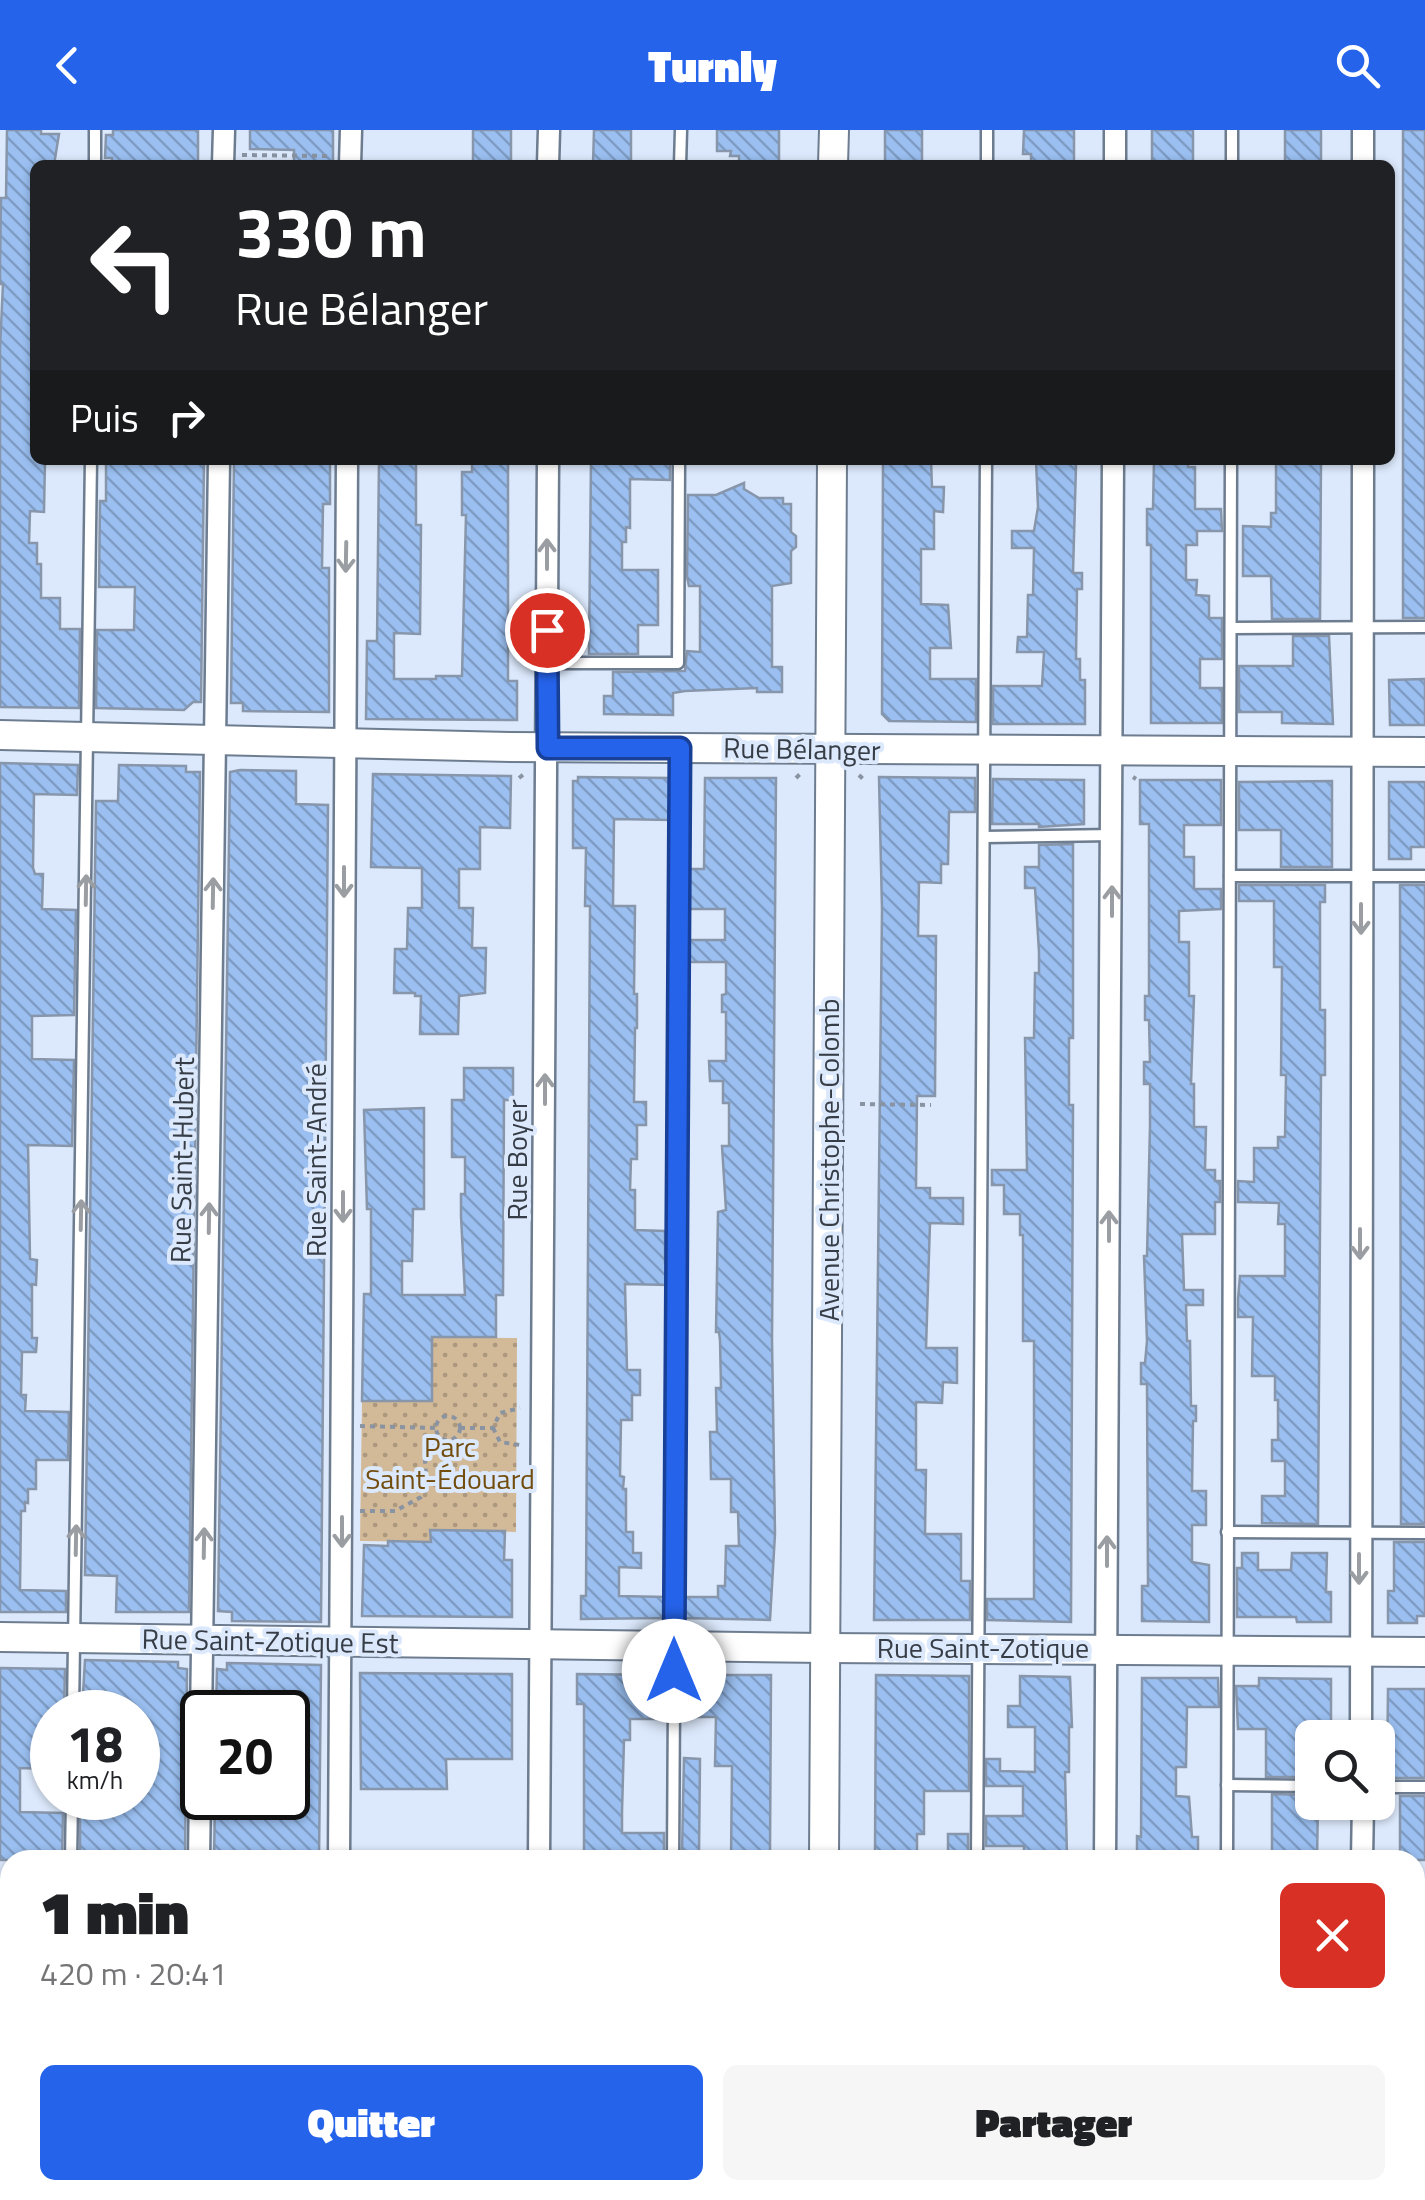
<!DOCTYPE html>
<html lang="fr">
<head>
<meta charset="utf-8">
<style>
  :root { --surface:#fff; --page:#f6f6f6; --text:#202124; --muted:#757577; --accent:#2563eb }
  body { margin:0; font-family:"Titillium Web",sans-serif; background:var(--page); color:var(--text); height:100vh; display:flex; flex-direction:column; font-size:38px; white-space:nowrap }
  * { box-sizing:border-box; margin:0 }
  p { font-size:32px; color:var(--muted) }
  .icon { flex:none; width:55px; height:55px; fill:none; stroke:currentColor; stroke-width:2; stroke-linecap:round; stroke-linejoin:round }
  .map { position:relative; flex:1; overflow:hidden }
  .panel { position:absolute; left:0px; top:1720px; width:1425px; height:350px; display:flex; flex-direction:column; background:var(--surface); border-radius:30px 30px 0 0; box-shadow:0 2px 8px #0004 }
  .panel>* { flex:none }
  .hud { position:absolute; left:30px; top:30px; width:1365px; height:305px; border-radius:15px; box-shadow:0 2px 8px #0004; background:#202124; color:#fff; overflow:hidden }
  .controls { position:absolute; left:1295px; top:1590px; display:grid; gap:20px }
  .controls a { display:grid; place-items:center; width:100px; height:100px; border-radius:15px; background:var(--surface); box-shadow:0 2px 8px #0004; font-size:50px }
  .speed { position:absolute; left:30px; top:1560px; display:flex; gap:20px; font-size:50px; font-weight:700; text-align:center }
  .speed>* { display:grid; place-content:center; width:130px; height:130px; border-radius:50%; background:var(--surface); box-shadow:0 2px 8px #0004; line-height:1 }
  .speed small { font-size:25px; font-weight:400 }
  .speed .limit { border:5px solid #111; border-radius:15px; background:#fff; color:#111 }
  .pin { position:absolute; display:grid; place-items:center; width:85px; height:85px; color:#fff; margin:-42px; border:5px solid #fff; border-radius:50%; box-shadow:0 2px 10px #0007 }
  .me { position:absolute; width:110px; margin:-55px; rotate:0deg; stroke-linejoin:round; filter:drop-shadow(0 0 8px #0008) }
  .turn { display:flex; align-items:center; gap:35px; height:210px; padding:0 40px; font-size:45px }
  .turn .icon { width:130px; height:130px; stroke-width:2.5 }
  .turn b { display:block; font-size:70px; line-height:85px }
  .then { display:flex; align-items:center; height:95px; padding:0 40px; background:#0003; gap:20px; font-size:38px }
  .round { display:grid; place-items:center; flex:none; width:105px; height:105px; border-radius:15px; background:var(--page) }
  .headline { display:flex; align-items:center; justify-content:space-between; height:170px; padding:0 40px }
  h1 { font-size:60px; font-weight:800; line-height:75px }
  .action { display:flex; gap:20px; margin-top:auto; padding:20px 40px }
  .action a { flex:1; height:115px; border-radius:15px; background:var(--accent); color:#fff; font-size:40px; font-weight:800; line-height:115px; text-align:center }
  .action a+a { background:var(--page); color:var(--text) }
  header { display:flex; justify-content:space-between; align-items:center; height:130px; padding:0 40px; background:var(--accent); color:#fff; font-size:45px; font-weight:800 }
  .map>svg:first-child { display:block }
  .park { fill:url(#park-dots) }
  .building { fill:url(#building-back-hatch); stroke:#8796ab; stroke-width:2.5 }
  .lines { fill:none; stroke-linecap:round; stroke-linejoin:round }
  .lane-casing { stroke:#6d7c8f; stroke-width:15 }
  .street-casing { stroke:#6d7c8f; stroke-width:25 }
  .secondary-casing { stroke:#6d7c8f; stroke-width:32 }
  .path { stroke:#8993a1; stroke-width:4; stroke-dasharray:5 5; stroke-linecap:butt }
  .lane { stroke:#fff; stroke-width:10 }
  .street { stroke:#fff; stroke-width:20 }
  .secondary { stroke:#fff; stroke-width:28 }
  .oneway { stroke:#9a9ea2 }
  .route-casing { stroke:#184099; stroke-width:25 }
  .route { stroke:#2563eb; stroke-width:18 }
  .labels { text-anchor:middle; stroke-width:8; stroke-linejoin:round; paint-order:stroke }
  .street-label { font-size:28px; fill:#363d46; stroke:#dce9fc }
  .park-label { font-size:28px; fill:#724d0e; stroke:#dce9fc }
</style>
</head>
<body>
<header><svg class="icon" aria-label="back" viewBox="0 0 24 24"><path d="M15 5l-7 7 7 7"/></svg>Turnly<svg class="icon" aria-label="search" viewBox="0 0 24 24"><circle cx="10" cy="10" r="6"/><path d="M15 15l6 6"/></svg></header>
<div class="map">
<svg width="1425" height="2070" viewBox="0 0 1425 2070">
  <defs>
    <pattern id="park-dots" width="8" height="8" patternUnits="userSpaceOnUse" patternTransform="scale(2.5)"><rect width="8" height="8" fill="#d2b998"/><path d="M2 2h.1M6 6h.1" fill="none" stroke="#ab987e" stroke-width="1.8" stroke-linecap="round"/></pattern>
    <pattern id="building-back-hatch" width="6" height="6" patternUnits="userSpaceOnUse" patternTransform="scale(2.5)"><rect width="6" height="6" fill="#9abff0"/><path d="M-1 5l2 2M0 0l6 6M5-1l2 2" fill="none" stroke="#7e9cc4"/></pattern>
  </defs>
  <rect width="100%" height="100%" fill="#dce9fc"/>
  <polygon class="park" points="432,1207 517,1208 516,1402 431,1400 431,1412 360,1411 362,1271 431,1271"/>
  <g class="building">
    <polygon points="7,0 41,0 41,4 59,4 54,35 35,35 35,330 45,330 44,382 30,381 29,413 37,413 37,434 41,434 41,468 60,468 60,499 80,499 79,578 0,577 0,218 3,154 0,154 0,132 1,68 6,68"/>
    <polygon points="113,0 198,0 198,35 112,35 112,28 105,28 106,5 113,5"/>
    <polygon points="250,0 333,0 333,35 294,35 294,20 250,19"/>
    <rect x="473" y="0" width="38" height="35"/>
    <polygon points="594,0 631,0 631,35 593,35"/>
    <polygon points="717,0 779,0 779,35 739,35 739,26 730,26 731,21 717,21"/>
    <polygon points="885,0 922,0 922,32 917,31 917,35 885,35"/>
    <polygon points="1024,0 1074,0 1074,35 1031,35 1031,24 1023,24"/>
    <rect x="1152" y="0" width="41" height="35"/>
    <rect x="1285" y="0" width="36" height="35"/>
    <rect x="1403" y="0" width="22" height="488"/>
    <polygon points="106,330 204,330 201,572 193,572 184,580 96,578 97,500 134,500 135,457 99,457 100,371 106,371"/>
    <polygon points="234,330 330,330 330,374 323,374 322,438 329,438 329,582 243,581 243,573 231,573"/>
    <polygon points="379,330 416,330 416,395 421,395 420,504 394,503 394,549 436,549 436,546 462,546 466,385 462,385 462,342 472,342 472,330 508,330 508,551 517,551 517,590 366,589 367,511 377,511"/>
    <polygon points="591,330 670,333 670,350 630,349 630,398 626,397 626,412 622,412 622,440 658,440 658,495 638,495 638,524 589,524"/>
    <polygon points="883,330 931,330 932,357 944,357 943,382 934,381 934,419 921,419 921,474 948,475 951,518 930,518 930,549 976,549 976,592 889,591 882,584"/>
    <polygon points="1036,330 1074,330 1076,336 1073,443 1082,443 1082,459 1077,459 1076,529 1080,529 1080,550 1085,550 1085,594 993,594 993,556 1042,556 1044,522 1017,522 1018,507 1027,507 1028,465 1033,465 1034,418 1012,418 1012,401 1034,401 1038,377"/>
    <polygon points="1154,330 1188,330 1188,337 1195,337 1195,379 1221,379 1222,401 1197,401 1197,415 1186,415 1186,450 1197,450 1196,465 1209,466 1209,488 1222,488 1222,529 1200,529 1200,558 1222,558 1222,593 1151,593 1151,415 1147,415 1147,379 1153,379"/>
    <polygon points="1276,330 1321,330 1320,489 1272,489 1271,446 1243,446 1243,396 1271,397 1271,383 1276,383"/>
    <polygon points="744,353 744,359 759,368 783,368 783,374 791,374 791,402 796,406 796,417 791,421 791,453 772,456 772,537 782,537 782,562 757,562 757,558 685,561 673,563 673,585 604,584 604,566 613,566 613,542 685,541 687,521 700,522 700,456 689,456 687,447 688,365 716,365"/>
    <polygon points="1293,506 1329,506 1333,594 1282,593 1282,582 1239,582 1239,536 1293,536"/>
    <polygon points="1425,549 1425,595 1390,595 1389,550"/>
    <polygon points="0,633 78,635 77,665 34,664 33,738 35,744 43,744 42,779 76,780 74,885 32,886 32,929 74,930 72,1016 28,1015 30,1129 37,1130 36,1155 32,1154 32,1208 37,1208 36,1222 22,1222 21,1265 26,1265 25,1281 69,1282 68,1330 36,1330 36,1359 28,1359 28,1373 25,1372 25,1381 21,1381 20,1460 66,1461 66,1482 0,1482"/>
    <polygon points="119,635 186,636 186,642 200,642 189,1482 116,1482 117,1446 85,1445 96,671 118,671"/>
    <polygon points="240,640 296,641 296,674 328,675 321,1492 232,1491 232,1482 218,1481 230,642"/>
    <polygon points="373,644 511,646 510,698 480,697 480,739 459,739 459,778 473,778 472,818 486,818 485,863 459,866 458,904 420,904 421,866 415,866 415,863 394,863 395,819 407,819 408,778 422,778 422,738 371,737"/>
    <polygon points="578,647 671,648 671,690 614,689 613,776 635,776 634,864 637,864 637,898 635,898 634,972 646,972 646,995 637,995 637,1029 631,1029 630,1060 635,1060 635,1100 665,1101 665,1133 668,1133 668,1155 625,1154 627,1240 640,1240 640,1265 632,1265 632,1290 621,1290 620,1346 624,1347 623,1359 626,1359 626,1402 633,1402 633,1423 641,1423 641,1438 619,1437 619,1466 666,1467 666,1488 581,1489 581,1466 586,1466 590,776 585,776 586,718 573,718 573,651 578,651"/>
    <polygon points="879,647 975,648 975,682 949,682 948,734 941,734 941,753 919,752 918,806 936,806 935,966 917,966 916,1058 930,1058 930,1068 963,1068 963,1094 930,1093 926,1218 957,1218 957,1253 943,1252 942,1273 916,1272 916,1340 926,1340 925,1404 961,1404 961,1451 970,1451 970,1490 874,1490 882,780"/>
    <polygon points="705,648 776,648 772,1210 775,1404 770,1490 683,1488 683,1467 718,1467 718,1456 725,1456 726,1416 739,1416 738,1382 731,1382 731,1349 711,1349 710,1302 717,1302 716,1258 721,1258 720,1210 719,1202 716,1202 718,1082 726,1080 722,1016 729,1016 729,973 723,973 723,951 710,951 709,931 726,931 726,882 722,882 722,865 726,864 726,832 687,832 688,810 725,810 725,779 688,779 688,739 704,739"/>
    <polygon points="993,649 1084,650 1084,694 1039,697 1039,694 992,694"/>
    <polygon points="1140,650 1221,650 1221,695 1184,695 1184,727 1194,727 1194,759 1221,759 1221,779 1179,781 1179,812 1189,812 1189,866 1194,866 1191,954 1194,954 1194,997 1206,997 1205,1040 1215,1040 1215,1051 1220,1051 1220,1072 1215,1072 1215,1104 1182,1104 1184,1160 1203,1160 1203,1175 1186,1175 1187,1211 1190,1211 1191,1276 1196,1276 1196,1291 1193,1291 1192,1361 1206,1361 1206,1395 1192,1395 1192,1432 1209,1435 1209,1492 1142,1491 1142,1456 1148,1456 1147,1254 1141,1254 1141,1233 1145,1233 1147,1211 1144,1126 1147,1126 1150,996 1150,954 1144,954 1144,932 1150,932 1149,890 1145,890 1145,866 1149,866 1149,694 1140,694"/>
    <polygon points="1332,651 1332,737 1281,737 1281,700 1239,700 1239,652"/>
    <polygon points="1389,652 1425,652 1425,717 1411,717 1411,729 1389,729"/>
    <polygon points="1073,714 1073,908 1069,908 1069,975 1073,975 1071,1492 987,1490 987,1469 1034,1469 1034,1211 1023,1211 1023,1105 1020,1105 1020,1084 1004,1084 1004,1055 992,1055 992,1040 1027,1040 1025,908 1034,908 1035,843 1039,843 1039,822 1035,758 1025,758 1025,737 1039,737 1039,715"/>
    <polygon points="1239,755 1325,755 1325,772 1320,772 1320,880 1325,880 1325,945 1321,945 1318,1394 1262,1393 1262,1366 1285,1366 1285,1331 1272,1331 1272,1310 1278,1310 1278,1270 1275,1270 1275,1246 1252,1246 1253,1187 1238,1187 1238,1169 1240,1146 1285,1146 1285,1094 1278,1094 1279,1073 1238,1072 1238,1051 1254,1052 1254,1018 1278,1018 1278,1007 1285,1007 1286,945 1281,945 1282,837 1274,837 1274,771 1239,771"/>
    <polygon points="1400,755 1425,755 1425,1394 1401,1394"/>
    <polygon points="464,938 513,938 513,970 504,970 503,1165 496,1165 496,1207 432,1207 432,1271 362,1271 364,1164 371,1164 371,1079 367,1079 364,980 424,978 424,1079 413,1079 412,1131 402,1131 402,1165 465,1165 461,1086 461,1064 465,1064 465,1027 452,1027 452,970 464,970"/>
    <polygon points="430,1400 505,1401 504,1430 512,1430 512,1487 362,1486 364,1415 388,1416 388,1411 431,1412"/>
    <polygon points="1394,1412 1425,1412 1425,1486 1417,1486 1417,1493 1388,1493 1388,1461 1394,1461"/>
    <polygon points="1242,1423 1258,1423 1258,1440 1291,1440 1292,1423 1327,1423 1326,1462 1331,1462 1331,1492 1297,1492 1296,1487 1237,1487 1237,1438 1242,1438"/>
    <polygon points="85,1530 178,1532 178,1538 187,1539 185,1730 80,1730 80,1683 94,1681 94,1668 138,1668 138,1582 82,1582"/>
    <polygon points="227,1533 321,1535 319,1730 214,1730 215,1668 288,1668 288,1582 216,1582 217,1539 227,1540"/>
    <polygon points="0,1538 65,1539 64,1582 52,1582 52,1639 20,1638 20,1682 63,1683 62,1730 0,1730"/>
    <polygon points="360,1543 512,1544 512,1629 446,1629 447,1659 361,1659"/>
    <polygon points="577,1544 665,1545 665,1589 630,1589 630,1610 624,1610 622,1682 622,1703 664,1703 664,1730 584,1730 584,1574 577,1574"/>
    <polygon points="683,1545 771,1545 770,1723 764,1723 764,1730 731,1730 732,1636 715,1636 716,1587 683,1587"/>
    <polygon points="876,1545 969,1546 969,1661 924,1661 924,1704 917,1704 917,1724 875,1723"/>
    <polygon points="1020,1546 1070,1547 1072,1597 1069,1597 1069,1642 1065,1642 1067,1727 1064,1730 1024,1730 1024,1716 986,1716 986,1686 1023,1686 1023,1656 986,1656 986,1629 1000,1629 1000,1641 1035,1642 1035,1597 1008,1597 1008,1576 1020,1576"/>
    <polygon points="1142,1548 1218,1548 1219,1577 1187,1577 1186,1637 1176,1637 1176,1666 1189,1667 1192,1707 1198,1707 1198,1730 1137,1730 1137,1706 1141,1707"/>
    <polygon points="1259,1548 1331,1549 1331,1608 1312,1608 1312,1647 1266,1647 1266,1599 1238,1599 1236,1556 1259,1556"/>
    <polygon points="1388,1559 1425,1559 1425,1648 1387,1648"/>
    <polygon points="684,1628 700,1629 699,1723 682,1723"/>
    <polygon points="1272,1664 1312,1665 1312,1672 1318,1672 1317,1730 1272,1730"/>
    <rect x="1400" y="1666" width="25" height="64"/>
    <rect x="948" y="1704" width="20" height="26"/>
  </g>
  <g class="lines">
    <defs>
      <g id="lane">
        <polyline points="95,35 95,0"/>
        <polyline points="680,35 681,0"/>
        <polyline points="987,35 987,0"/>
        <polyline points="1232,35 1232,0"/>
        <polyline points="1231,498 1425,497"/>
        <polyline points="547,533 678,533 679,330"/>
        <polyline points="984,707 1112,705"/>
        <polyline points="1230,746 1425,746"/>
        <polyline points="1227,1402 1425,1403"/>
        <polyline points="73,1582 91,330"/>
        <polyline points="1227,1655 1312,1656"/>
        <polyline points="1378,1657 1425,1657"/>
        <polyline points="71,1730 72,1668"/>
        <polyline points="673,1730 680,618"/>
        <polyline points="977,1730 986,330"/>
        <polyline points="1227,1730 1231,330"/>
        <polyline points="1227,2060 1227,2070"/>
        <polyline points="67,2070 67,2060"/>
        <polyline points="670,2070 670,2060"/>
        <polyline points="975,2070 975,2060"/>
      </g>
      <g id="street">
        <polyline points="1363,0 1363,35"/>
        <polyline points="223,35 224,0"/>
        <polyline points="350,35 351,0"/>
        <polyline points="548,35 549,0"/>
        <polyline points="1115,35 1115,0"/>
        <polyline points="1361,1608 1363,330"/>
        <polyline points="199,1730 219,330"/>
        <polyline points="339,1730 347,330"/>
        <polyline points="539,1730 548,330"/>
        <polyline points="1105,1730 1113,330"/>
        <polyline points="1362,1730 1363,1672"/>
        <polyline points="195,2070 195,2060"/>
        <polyline points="336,2070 336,2060"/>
        <polyline points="536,2070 536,2060"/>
        <polyline points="1103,2070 1103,2060"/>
        <polyline points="1360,2070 1360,2060"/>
      </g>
      <g id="secondary">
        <polyline points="833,35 834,0"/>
        <polyline points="0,605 510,617 1425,622"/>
        <polyline points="0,1507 826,1518 1425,1522"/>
        <polyline points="824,1730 832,330"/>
        <polyline points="821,2070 821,2060"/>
      </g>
    </defs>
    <use href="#lane" class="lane-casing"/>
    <use href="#street" class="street-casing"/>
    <use href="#secondary" class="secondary-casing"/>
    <g class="path">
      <polyline points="242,25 332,26"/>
      <polyline points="859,645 863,649"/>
      <polyline points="1133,647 1136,649"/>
      <polyline points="519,648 524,644"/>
      <polyline points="796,648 800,644"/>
      <polyline points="860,974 931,975"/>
      <circle cx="448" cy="1298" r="12"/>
      <polyline points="360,1296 435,1298"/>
      <polyline points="460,1298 493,1298 500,1283 520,1278"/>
      <polyline points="493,1298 500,1312 520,1315"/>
      <polyline points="360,1381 395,1381 421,1367 427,1359 425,1331 441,1308"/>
    </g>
    <use href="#lane" class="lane"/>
    <use href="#street" class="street"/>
    <use href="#secondary" class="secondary"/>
  </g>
  <defs><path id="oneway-shaft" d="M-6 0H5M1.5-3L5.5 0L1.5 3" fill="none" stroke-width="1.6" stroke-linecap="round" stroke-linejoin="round" transform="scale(2.5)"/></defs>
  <g class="oneway">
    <use href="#oneway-shaft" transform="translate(547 424) rotate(-90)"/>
    <use href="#oneway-shaft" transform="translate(346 427) rotate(91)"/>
    <use href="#oneway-shaft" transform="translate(344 752) rotate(90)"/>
    <use href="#oneway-shaft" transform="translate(86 760) rotate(-89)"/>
    <use href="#oneway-shaft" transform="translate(213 763) rotate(-89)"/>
    <use href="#oneway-shaft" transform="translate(1112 771) rotate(-90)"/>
    <use href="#oneway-shaft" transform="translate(1361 789) rotate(90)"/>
    <use href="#oneway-shaft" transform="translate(545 959) rotate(-90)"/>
    <use href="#oneway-shaft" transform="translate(343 1077) rotate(90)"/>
    <use href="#oneway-shaft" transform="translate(81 1085) rotate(-89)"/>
    <use href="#oneway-shaft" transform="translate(209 1088) rotate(-89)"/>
    <use href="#oneway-shaft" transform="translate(1109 1096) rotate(-90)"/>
    <use href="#oneway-shaft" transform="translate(1360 1114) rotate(90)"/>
    <use href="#oneway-shaft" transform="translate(342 1402) rotate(90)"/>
    <use href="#oneway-shaft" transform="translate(76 1410) rotate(-89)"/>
    <use href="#oneway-shaft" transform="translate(204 1413) rotate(-89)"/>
    <use href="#oneway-shaft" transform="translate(1107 1421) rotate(-90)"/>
    <use href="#oneway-shaft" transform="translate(1359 1439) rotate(90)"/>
  </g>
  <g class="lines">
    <defs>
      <polyline id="route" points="547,500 548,618 680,618 674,1541"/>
    </defs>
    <use href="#route" class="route-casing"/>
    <use href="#route" class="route"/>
  </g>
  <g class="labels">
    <g class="street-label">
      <text transform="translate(802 619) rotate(1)" y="10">Rue Bélanger</text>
      <text transform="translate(182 1030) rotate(-89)" y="10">Rue Saint-Hubert</text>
      <text transform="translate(316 1030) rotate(-90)" y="10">Rue Saint-André</text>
      <text transform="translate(517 1030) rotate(-90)" y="10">Rue Boyer</text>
      <text transform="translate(829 1030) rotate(-90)" y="10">Avenue Christophe-Colomb</text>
      <text transform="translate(270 1511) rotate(1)" y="10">Rue Saint-Zotique Est</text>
      <text x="983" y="1528">Rue Saint-Zotique</text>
    </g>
    <g class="park-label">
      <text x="450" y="1327">Parc<tspan x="450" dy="32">Saint-Édouard</tspan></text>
    </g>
  </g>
</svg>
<div class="controls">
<a><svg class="icon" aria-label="search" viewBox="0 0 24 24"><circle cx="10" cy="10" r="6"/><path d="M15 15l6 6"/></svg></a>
</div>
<div class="speed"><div>18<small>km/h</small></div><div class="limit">20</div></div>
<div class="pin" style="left:547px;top:500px;background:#d93025"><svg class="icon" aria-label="arrive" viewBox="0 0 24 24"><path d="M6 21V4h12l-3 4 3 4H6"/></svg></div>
<svg class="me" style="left:674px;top:1541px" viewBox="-20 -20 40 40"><circle r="19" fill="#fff"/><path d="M0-13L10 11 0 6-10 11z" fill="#2563eb"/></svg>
<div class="hud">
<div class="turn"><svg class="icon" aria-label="left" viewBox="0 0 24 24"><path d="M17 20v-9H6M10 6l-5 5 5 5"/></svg><div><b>330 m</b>Rue Bélanger</div></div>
<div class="then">Puis<svg class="icon" aria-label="right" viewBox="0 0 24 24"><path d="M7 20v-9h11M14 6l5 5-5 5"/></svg></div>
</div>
<section class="panel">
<div class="headline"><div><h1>1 min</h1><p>420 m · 20:41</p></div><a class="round" style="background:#d93025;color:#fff"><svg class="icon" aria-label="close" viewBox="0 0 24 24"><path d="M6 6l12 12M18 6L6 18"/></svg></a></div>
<div class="action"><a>Quitter</a><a>Partager</a></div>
</section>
</div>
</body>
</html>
